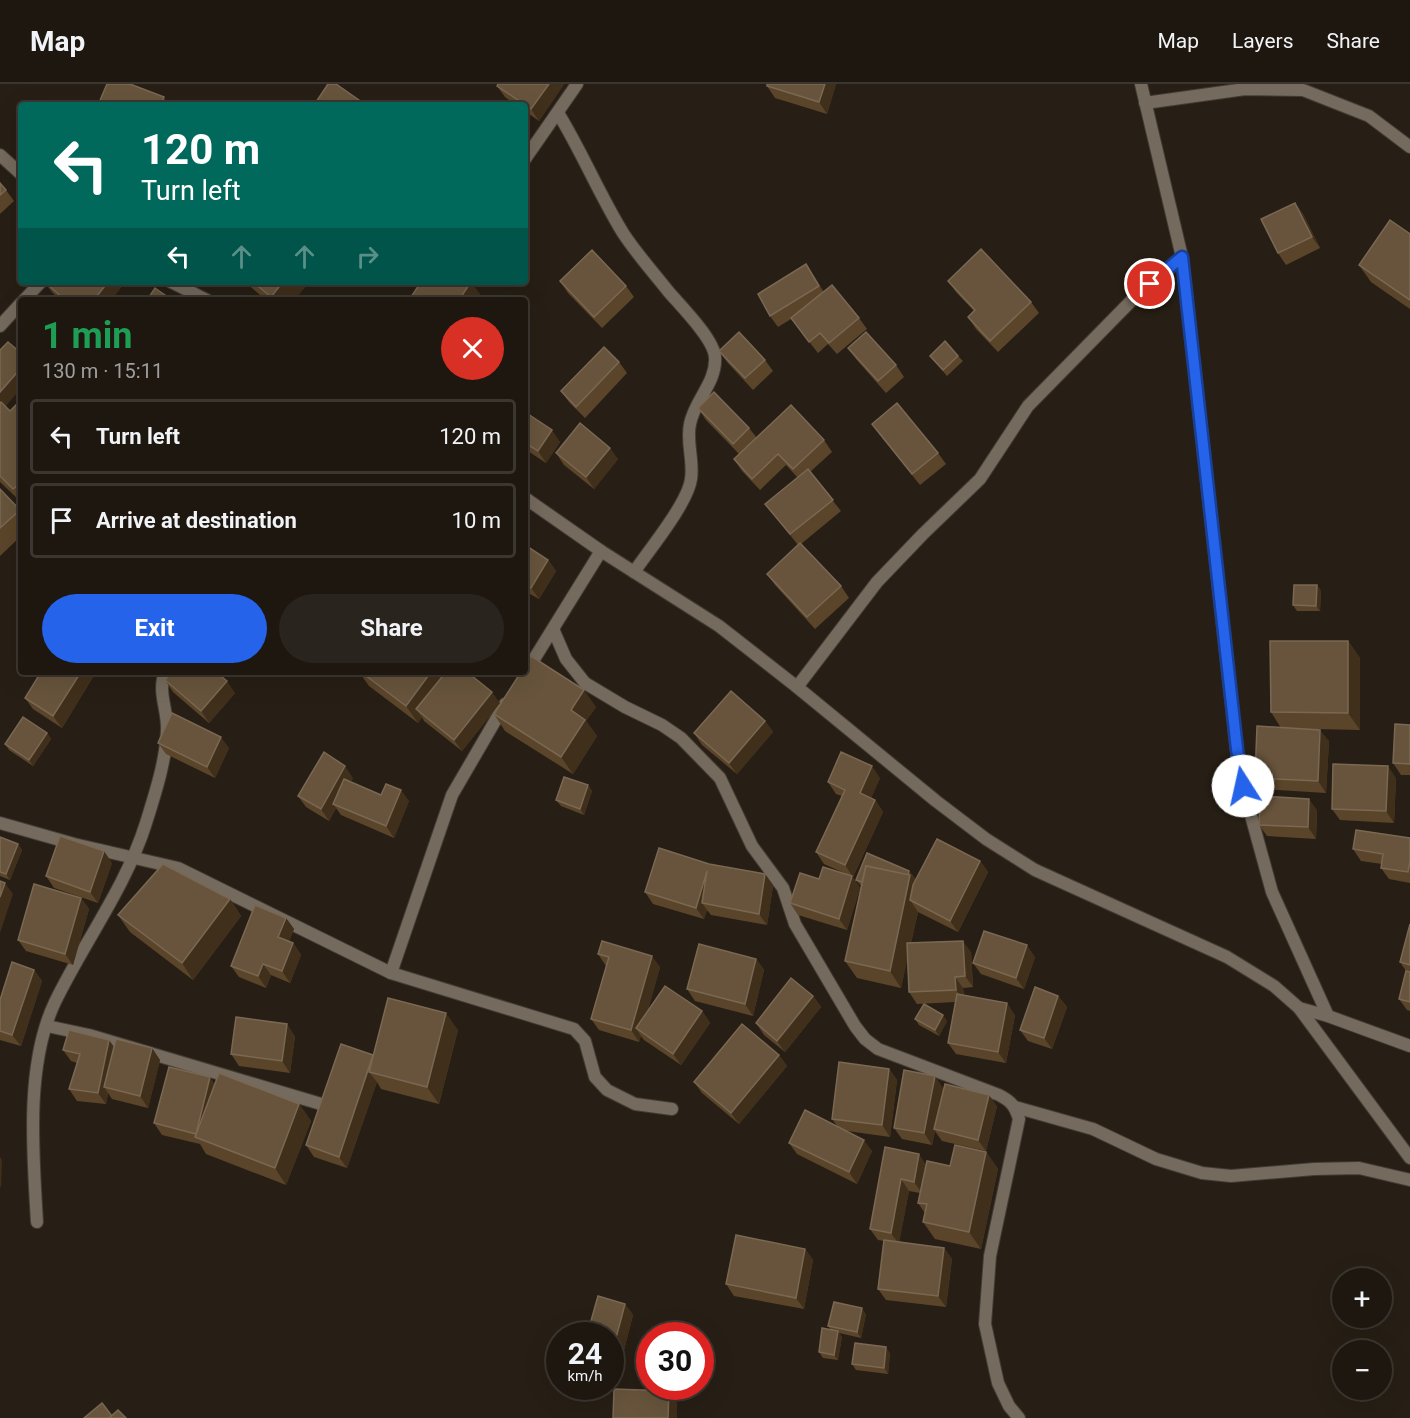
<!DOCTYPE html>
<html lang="en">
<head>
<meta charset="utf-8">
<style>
  :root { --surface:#1d1710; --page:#2a241e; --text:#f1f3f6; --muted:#a09f9f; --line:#3b3630; --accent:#2563eb }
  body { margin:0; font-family:Roboto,sans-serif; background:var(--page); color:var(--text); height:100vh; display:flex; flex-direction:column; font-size:22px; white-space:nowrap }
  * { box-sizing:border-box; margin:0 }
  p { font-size:20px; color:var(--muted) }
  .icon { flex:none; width:33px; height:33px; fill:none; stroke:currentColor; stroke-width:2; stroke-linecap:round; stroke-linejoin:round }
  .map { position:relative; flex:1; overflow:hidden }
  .drawer { position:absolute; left:18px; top:213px; width:510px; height:378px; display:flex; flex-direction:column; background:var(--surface); border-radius:6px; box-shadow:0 6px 24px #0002,0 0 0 2px var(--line) }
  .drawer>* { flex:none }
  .hud { position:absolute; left:18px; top:18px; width:510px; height:183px; border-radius:6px; box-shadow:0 6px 24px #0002,0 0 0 2px var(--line); background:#00695c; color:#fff; overflow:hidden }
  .fabs { position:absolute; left:1332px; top:1184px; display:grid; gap:12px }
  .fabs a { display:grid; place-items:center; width:60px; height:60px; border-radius:50%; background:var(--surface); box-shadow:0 6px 24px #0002,0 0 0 2px var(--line); font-size:30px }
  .speed { position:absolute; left:546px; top:1238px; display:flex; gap:12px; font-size:30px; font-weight:700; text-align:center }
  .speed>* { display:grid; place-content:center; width:78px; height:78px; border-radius:50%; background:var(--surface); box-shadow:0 6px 24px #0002,0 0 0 2px var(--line); line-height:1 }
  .speed small { font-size:15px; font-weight:400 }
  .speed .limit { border:9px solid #d22; background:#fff; color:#111 }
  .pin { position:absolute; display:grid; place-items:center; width:51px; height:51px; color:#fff; margin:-26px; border:3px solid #fff; border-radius:50%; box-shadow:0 2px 6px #0007 }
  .me { position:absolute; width:66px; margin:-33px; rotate:350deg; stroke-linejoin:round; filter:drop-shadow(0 0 4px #0008) }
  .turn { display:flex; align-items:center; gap:21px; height:126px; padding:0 24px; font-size:27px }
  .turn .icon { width:78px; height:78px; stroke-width:2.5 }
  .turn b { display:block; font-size:42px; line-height:51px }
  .lanes { display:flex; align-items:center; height:57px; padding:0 24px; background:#0003; justify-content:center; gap:30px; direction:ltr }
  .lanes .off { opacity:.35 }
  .round { display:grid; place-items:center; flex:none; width:63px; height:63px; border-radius:32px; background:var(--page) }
  .overview { display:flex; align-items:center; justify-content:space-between; height:102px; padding:0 24px }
  h1 { font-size:36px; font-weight:700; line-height:45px; color:#1e9e55 }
  .primary-button { display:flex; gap:12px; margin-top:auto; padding:12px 24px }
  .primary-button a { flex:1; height:69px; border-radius:36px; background:var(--accent); color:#fff; font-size:24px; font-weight:700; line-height:69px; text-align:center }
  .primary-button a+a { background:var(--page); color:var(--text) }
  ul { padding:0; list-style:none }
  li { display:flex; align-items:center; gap:18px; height:75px; margin:0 12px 9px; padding:0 12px; border:3px solid var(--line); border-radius:6px }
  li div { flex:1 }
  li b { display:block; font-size:22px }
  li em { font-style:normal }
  header { display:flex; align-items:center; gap:36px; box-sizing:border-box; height:84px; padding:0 30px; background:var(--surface); border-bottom:2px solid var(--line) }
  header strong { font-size:28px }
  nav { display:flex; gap:33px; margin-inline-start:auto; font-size:21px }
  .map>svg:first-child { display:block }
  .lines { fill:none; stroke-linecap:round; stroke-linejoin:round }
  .lane-casing { stroke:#443c33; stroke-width:14 }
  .street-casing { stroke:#443c33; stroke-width:14 }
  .lane { stroke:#746a5d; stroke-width:12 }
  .street { stroke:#746a5d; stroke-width:12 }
  .wall { fill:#5b452a }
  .shaded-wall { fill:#402f1a }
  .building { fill:#68543c; stroke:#7a6853; stroke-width:1.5 }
  .route-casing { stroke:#184099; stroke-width:15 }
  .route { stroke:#2563eb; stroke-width:10 }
</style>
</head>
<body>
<header>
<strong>Map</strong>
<nav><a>Map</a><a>Layers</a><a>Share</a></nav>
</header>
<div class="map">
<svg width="1410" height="1334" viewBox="0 0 1410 1334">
  <rect width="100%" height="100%" fill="#271f15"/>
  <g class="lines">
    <defs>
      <polyline id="lane" points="1145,19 1245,5 1303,6 1369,32 1410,63"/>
      <g id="street">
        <polyline points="1141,0 1182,173 1239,688 1272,808 1328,932"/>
        <path d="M558,29C582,68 599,110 623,149C636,169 653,188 668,207C680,221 714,255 715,273C717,298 694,317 690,340C686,358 694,377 691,395C688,419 649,466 634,488"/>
        <polyline points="0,71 21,90"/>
        <polyline points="525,75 577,0"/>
        <polyline points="171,198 207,216"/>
        <polyline points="24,216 41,198"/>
        <polyline points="0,242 21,219"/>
        <polyline points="525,414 601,467 719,542 797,603 936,717 986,755 1035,786 1227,873 1274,902 1299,924 1410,1074"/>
        <path d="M553,545L566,575L585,599L625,623L662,641L681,654L720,694L752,762L783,804L795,840L855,942L865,955L878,965L999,1011C1011,1017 1015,1022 1019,1035L990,1172L985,1240L998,1299L1009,1322L1019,1334"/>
        <polyline points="526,588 601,467"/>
        <polyline points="797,603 877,498 923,450 980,395 1028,322 1134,214 1182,173"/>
        <polyline points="0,739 74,760 178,784 391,889 574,945 585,957 595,993 607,1006 635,1020 672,1025"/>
        <polyline points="391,889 452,711 505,620"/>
        <polyline points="1299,924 1328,932 1410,962"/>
        <polyline points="47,942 89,951 321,1020"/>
        <polyline points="1015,1023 1093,1045 1156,1075 1202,1089 1231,1092 1314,1085 1359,1084 1410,1096"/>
        <path d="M37,1138C33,1070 25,981 55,918C84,858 126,803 146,739C155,710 166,677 167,646C168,626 157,608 165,588"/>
      </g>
    </defs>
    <use href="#lane" class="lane-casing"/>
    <use href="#street" class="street-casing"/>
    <use href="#lane" class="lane"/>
    <use href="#street" class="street"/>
  </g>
  <g class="wall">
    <polygon points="564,0 539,37 525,27 525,21 516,21 505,13 497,2"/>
    <polygon points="767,0 836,0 827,30 775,14 767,2"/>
    <polygon points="0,99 6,106 14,117 0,130"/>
    <polygon points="1295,119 1303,130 1320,164 1286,181 1278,169"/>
    <polygon points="1410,150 1410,225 1371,198 1359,181"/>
    <polygon points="814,192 824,208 859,234 867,245 837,270 828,260 818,269 791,235 778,243 770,232"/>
    <polygon points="560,197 626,202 634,213 602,244 568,209"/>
    <polygon points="948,197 1031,218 1039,229 998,268 976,245 968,233 974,227 956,208"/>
    <polygon points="44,198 119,198 122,202 111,216 60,216 52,208"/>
    <polygon points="245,198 309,198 294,216 266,216"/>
    <polygon points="848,264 896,281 904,293 886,309 856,275"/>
    <polygon points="0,266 21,269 21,304 5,322 10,327 21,323 21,418 0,398"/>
    <polygon points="719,267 765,276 773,287 753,306 727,278"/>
    <polygon points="930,272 958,272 963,277 947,292"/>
    <polygon points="619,278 627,289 585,334 569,318 561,307"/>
    <polygon points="698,324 749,344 757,354 824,356 832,368 810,388 841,427 801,460 841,502 849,514 815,545 775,501 767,490 798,461 774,431 765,420 798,394 786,381 760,406 742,387 734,375 739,370 706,336"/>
    <polygon points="525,328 560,358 546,379 525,365"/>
    <polygon points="872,340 938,369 946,380 920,401 880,351"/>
    <polygon points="556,369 618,375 594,405 564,381"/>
    <polygon points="0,405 21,428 21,452 0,472"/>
    <polygon points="525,461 548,476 556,487 539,515 525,507"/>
    <polygon points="1317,501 1321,507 1320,527 1297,527 1293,521"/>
    <polygon points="1348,557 1360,574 1360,646 1315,645 1329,657 1326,709 1263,705 1255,694 1281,644 1271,628"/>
    <polygon points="41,588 96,588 62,644 33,625 25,614"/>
    <polygon points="359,588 467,588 500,619 462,667 424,637 422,633 418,639 369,602"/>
    <polygon points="165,596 235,609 209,639 173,608"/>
    <polygon points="596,623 586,637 597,652 573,690 505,647 494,630"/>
    <polygon points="765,637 773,648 737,690 702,661 694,649"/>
    <polygon points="1410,641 1410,691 1401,691 1393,679"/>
    <polygon points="47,649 51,655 33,682 9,666 5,660"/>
    <polygon points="158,659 229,664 215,694 166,670"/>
    <polygon points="353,694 350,698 381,711 409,717 394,754 341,731 336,724 329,737 306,723 298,712"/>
    <polygon points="880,694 871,714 875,716 883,728 853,793 852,792 860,804 847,846 798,831 790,819 819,795 851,792 824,780 816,768 842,712 836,710 828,698"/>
    <polygon points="1396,694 1394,739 1340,736 1332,725"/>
    <polygon points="588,701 592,707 584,731 561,722 556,716"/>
    <polygon points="1317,726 1316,755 1267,752 1259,741"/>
    <polygon points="0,753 18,760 22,766 10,796 0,792"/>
    <polygon points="1410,754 1410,799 1389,795 1381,784 1382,780 1361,777 1353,765"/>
    <polygon points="980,777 988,788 958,848 918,828 911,859 971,868 973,903 963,904 964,911 1015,931 1006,979 956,970 948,959 955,918 917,920 909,908 907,876 901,904 857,894 845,877 861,802 856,796 909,787 916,796"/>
    <polygon points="112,779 98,819 54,804 46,792"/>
    <polygon points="773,802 767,841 711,831 707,826 704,835 653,820 645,808"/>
    <polygon points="81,814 89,825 73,881 26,867 18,856"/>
    <polygon points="230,815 241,832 193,896 130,848 118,831"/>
    <polygon points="286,834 294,845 289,857 293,859 301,871 290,899 271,891 266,904 239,893 231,882"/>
    <polygon points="1410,840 1410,927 1407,926 1399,915 1406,887 1400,878"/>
    <polygon points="598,870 660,883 648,926 702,927 710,939 681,981 644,956 641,952 639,958 599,946 591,935 606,882"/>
    <polygon points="1035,873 1024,905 981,890 973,879"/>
    <polygon points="756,875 764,886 753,932 695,917 687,905"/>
    <polygon points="34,886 42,897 21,962 0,956 0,916"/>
    <polygon points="813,912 821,923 785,968 764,951 756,939"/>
    <polygon points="1058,912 1067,923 1052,965 1028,957 1020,946"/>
    <polygon points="915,935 947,937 939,952 919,941"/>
    <polygon points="458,946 439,1020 381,1005 377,998 347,1084 314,1073 306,1061 373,971"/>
    <polygon points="295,952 290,989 239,982 231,970"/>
    <polygon points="114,963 152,964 160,976 148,1024 112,1015 108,1009 106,1020 77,1017 69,1005 77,979 71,977 63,966"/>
    <polygon points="779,971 787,982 739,1040 702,1009 694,998"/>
    <polygon points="889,985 897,996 890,1053 847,1047 872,1067 857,1100 797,1070 789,1059 838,1043 832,1035"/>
    <polygon points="215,1000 299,1020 311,1037 286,1101 206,1070 200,1060 162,1051 154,1039"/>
    <polygon points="943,1004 939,1022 997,1022 986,1067 942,1057 935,1047 932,1061 902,1055 894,1044"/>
    <polygon points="885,1063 926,1080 950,1082 986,1068 998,1085 981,1165 935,1155 923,1138 925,1129 918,1119 920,1109 909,1107 899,1158 944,1164 952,1175 946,1223 886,1216 878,1205 884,1157 878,1156 870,1145"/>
    <polygon points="805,1165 813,1176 804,1225 734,1212 726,1200"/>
    <polygon points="625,1220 633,1231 623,1270 610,1266 610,1251"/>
    <polygon points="866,1230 861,1254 839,1249 842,1253 838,1276 823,1274 819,1268 831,1246 828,1242"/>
    <polygon points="890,1269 888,1290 856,1286 852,1280"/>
  </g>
  <g class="shaded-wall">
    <polygon points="549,0 564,0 539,37 531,25"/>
    <polygon points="825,0 836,0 827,30 819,18"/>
    <polygon points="164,13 169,21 161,21"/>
    <polygon points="1295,119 1303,130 1320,164 1312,153"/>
    <polygon points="806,180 814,192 827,214 819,202"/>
    <polygon points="108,198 119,198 122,202 111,216 94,216"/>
    <polygon points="283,198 309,198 294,216 273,216 271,213"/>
    <polygon points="471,198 483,214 482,216 459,216"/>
    <polygon points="21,284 21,304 0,329 0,308"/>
    <polygon points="552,346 560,358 546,379 538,367"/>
    <polygon points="610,364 618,375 594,405 586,393"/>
    <polygon points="548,476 556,487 539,515 531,504"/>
    <polygon points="1317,501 1321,507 1320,527 1316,522"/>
    <polygon points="1348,557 1360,574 1360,646 1348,629"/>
    <polygon points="81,588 96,588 62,644 53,632"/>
    <polygon points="431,588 455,588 416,625 422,633 418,639 406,622"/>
    <polygon points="227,597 235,609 209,639 201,627"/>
    <polygon points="584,606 596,623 586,637 597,652 573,690 561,673 571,626"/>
    <polygon points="492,608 500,619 462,667 454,656"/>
    <polygon points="765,637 773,648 737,690 729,679"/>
    <polygon points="1320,646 1329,657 1326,709 1318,697"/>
    <polygon points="47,649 51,655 33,682 29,676"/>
    <polygon points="221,653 229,664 215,694 207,683"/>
    <polygon points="345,682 353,694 337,721 333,720 336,724 329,737 321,725"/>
    <polygon points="872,682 880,694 868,721 860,709"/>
    <polygon points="1388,682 1396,694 1394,739 1386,727"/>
    <polygon points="588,701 592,707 584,731 580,725"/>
    <polygon points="401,706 409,717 394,754 386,742"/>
    <polygon points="1309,715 1317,726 1316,755 1308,743"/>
    <polygon points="875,716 883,728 853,793 845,781"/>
    <polygon points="18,760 22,766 10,796 6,790"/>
    <polygon points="104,767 112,779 98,819 90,808"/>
    <polygon points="980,777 988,788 958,848 950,837"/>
    <polygon points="707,787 702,819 707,826 704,835 696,824"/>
    <polygon points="909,787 917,798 910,816 918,828 901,904 890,887 906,795"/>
    <polygon points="765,790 773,802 767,841 759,830"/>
    <polygon points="852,792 860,804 847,846 839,835"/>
    <polygon points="5,799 13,810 0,849 0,813"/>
    <polygon points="81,814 89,825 73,881 65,870"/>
    <polygon points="230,815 241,832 193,896 182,879"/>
    <polygon points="286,834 294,845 287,864 278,853"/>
    <polygon points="963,857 971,868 973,903 965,892"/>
    <polygon points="293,859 301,871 290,899 282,887"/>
    <polygon points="1027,861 1035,873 1024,905 1016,894"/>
    <polygon points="652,872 660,883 642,948 636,944 641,952 639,958 631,946"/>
    <polygon points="756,875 764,886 753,932 745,920"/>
    <polygon points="263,880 271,891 266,904 258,892"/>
    <polygon points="34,886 42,897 21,962 12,951"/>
    <polygon points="955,893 963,904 964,917 956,906"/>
    <polygon points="813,912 821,923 785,968 777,957"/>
    <polygon points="1058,912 1067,923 1052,965 1044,954"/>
    <polygon points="1007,919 1015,931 1006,979 998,968"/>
    <polygon points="702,927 710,939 681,981 673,970"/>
    <polygon points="446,929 458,946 439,1020 427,1003"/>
    <polygon points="943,931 947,937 939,952 935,946"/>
    <polygon points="287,940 295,952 290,989 282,977"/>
    <polygon points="109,956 117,967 104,1003 108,1009 106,1020 98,1009"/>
    <polygon points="152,964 160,976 148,1024 140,1012"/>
    <polygon points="374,971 369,988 377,998 347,1084 339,1073"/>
    <polygon points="779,971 787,982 739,1040 731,1029"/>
    <polygon points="889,985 897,996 890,1053 882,1041"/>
    <polygon points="935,992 943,1004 935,1046 934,1045 935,1047 932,1061 924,1049"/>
    <polygon points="210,993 218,1005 196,1050"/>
    <polygon points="989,1011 997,1022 986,1067 978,1056"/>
    <polygon points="299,1020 311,1037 286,1101 275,1084"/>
    <polygon points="864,1056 872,1067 857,1100 849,1088"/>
    <polygon points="986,1068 998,1085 981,1165 969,1148"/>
    <polygon points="919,1070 927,1082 922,1109 914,1098"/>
    <polygon points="0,1073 2,1076 1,1104 0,1102"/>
    <polygon points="901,1095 909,1107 899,1160 891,1149"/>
    <polygon points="944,1164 952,1175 946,1223 938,1212"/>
    <polygon points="805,1165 813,1176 804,1225 796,1214"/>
    <polygon points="625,1220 633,1231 623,1270 615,1258"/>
    <polygon points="862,1224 866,1230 861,1254 857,1248"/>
    <polygon points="838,1247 842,1253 838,1276 834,1271"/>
    <polygon points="886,1263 890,1269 888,1290 884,1284"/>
    <polygon points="669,1307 677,1319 677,1334 668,1334"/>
  </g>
  <g class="building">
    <polygon points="107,0 130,0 164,13 161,21 98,21"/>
    <polygon points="328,0 336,0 366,21 314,21"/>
    <polygon points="498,0 549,0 531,25 497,2"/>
    <polygon points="767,0 825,0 819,18 767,2"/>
    <polygon points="0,99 6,106 0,111"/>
    <polygon points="1295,119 1312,153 1278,169 1261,135"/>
    <polygon points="1390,136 1410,150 1410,216 1359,181"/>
    <polygon points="981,165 1031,218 990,257 968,233 975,226 948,197"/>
    <polygon points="592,166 626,202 594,233 560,197"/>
    <polygon points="806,180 819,202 770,232 758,210"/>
    <polygon points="45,198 108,198 94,216 65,216"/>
    <polygon points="253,198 283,198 271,213"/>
    <polygon points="421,198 471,198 459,216 409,216"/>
    <polygon points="832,201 859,234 829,259 820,249 809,258 791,234"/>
    <polygon points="155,204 172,216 147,216"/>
    <polygon points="739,248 765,276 745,294 719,267"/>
    <polygon points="866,248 896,281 878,297 848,264"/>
    <polygon points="945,257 958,272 943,286 930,272"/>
    <polygon points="8,258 21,269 21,284 0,308 0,266"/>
    <polygon points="604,263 619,278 576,323 561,307"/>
    <polygon points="714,308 749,344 733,360 698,324"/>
    <polygon points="1,318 10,327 17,320 21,323 21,406 17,402 13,405 0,392 0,319"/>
    <polygon points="897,319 938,369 912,390 872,340"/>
    <polygon points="791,321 824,356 793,385 778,370 752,395 734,375"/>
    <polygon points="525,328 552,346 538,367 525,359"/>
    <polygon points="580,339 610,364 586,393 556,369"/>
    <polygon points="808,385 833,416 790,450 765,420"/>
    <polygon points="0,405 20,426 0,444"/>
    <polygon points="800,459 841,502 807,533 767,490"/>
    <polygon points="525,461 548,476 531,504 525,500"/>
    <polygon points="1294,501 1317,501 1316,522 1293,521"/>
    <polygon points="1270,557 1348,557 1348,629 1271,628"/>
    <polygon points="531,572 584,606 571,626 585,636 561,673 494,630 521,588 525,588 525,581"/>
    <polygon points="41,588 81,588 53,632 25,614"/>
    <polygon points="172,588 216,588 227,597 201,627 165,596"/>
    <polygon points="361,588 431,588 406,622"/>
    <polygon points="446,588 467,588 492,608 454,656 416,625"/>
    <polygon points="731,607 765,637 729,679 694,649"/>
    <polygon points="172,629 221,653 207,683 158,659"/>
    <polygon points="23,633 47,649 29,676 5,660"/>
    <polygon points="1395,640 1410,641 1410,680 1393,679"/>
    <polygon points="1257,642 1320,646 1318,697 1255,694"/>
    <polygon points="324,668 345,682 321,725 298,712"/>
    <polygon points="841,668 872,682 860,709 875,716 845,781 816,768 845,706 828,698"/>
    <polygon points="1333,680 1388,682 1386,727 1332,725"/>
    <polygon points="564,693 588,701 580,725 556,716"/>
    <polygon points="344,695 381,711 386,700 401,706 386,742 333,720"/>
    <polygon points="1260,712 1309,715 1308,743 1259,741"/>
    <polygon points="1356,746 1410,754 1410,777 1408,788 1381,784 1383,770 1353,765"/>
    <polygon points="60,752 104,767 90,808 46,792"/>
    <polygon points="0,753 18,760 6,790 0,788"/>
    <polygon points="937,755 980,777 950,837 910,816 913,801"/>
    <polygon points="659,764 709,780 765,790 759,830 702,819 707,787 696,824 645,808"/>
    <polygon points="867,769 909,787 908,791 866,782 862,798 856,796"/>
    <polygon points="163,780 230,815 182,879 118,831"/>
    <polygon points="866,782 910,791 890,887 845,877"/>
    <polygon points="823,783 852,792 839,835 790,819 800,789 819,795"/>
    <polygon points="0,797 5,799 0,813"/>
    <polygon points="34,800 81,814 65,870 18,856"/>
    <polygon points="255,821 286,834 278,853 293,859 282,887 263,880 258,892 231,882"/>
    <polygon points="1410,840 1410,881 1400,878"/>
    <polygon points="984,847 1027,861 1016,894 973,879"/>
    <polygon points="602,857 652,872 631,946 591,935 609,873 598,870"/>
    <polygon points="963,857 965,892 955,893 956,906 909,908 907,859"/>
    <polygon points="699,860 756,875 745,920 687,905"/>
    <polygon points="12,878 34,886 12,951 0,947 0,916"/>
    <polygon points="1406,887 1410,888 1410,918 1399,915"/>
    <polygon points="791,894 813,912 777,957 756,939"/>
    <polygon points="665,902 702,927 673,970 636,944"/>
    <polygon points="1035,903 1058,912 1044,954 1020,946"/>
    <polygon points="957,910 1007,919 998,968 948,959"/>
    <polygon points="388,914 446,929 427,1003 369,988"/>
    <polygon points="924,920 943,931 935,946 915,935"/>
    <polygon points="236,933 287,940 282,977 231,970"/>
    <polygon points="742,940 779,971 731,1029 694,998"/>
    <polygon points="69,946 109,956 98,1009 69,1005 80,970 63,966"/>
    <polygon points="116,955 152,964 140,1012 104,1003"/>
    <polygon points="341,960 373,971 339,1073 306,1061"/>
    <polygon points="839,978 889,985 882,1041 832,1035"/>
    <polygon points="169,983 210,993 196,1050 154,1039"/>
    <polygon points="904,986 935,992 924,1049 894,1044"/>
    <polygon points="219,989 299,1020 275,1084 195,1053"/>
    <polygon points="945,1000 989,1011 978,1056 934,1045"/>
    <polygon points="805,1026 864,1056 849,1088 789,1059"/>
    <polygon points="955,1061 986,1068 969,1148 923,1138 927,1120 918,1119 927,1077 950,1082"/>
    <polygon points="885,1063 919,1070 914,1098 901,1095 891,1149 870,1145"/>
    <polygon points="736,1151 805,1165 796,1214 726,1200"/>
    <polygon points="884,1156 944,1164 938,1212 878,1205"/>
    <polygon points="598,1212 625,1220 615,1258 610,1257 610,1251 587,1251"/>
    <polygon points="834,1218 862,1224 857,1248 828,1242"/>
    <polygon points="822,1244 838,1247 834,1271 819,1268"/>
    <polygon points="855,1259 886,1263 884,1284 852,1280"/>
    <polygon points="614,1305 669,1307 668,1334 613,1334"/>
    <polygon points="102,1319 112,1332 109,1334 84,1334"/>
    <polygon points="118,1326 126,1334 109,1334"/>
  </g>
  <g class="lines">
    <defs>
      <polyline id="route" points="1150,200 1182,173 1237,665 1243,702"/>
    </defs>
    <use href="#route" class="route-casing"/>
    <use href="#route" class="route"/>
  </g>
</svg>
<div class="fabs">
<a>+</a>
<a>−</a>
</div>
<div class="speed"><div>24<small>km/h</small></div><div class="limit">30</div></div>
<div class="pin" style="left:1150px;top:200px;background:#d93025"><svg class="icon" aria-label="arrive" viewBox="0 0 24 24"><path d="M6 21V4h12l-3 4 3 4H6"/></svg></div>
<svg class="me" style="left:1243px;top:702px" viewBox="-20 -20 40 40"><circle r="19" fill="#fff"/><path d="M0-13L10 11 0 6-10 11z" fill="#2563eb"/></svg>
<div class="hud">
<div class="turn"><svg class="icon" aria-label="left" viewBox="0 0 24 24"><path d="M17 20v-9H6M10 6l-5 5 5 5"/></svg><div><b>120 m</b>Turn left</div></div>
<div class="lanes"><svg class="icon" aria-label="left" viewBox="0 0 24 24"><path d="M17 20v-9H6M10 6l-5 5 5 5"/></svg><svg class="icon off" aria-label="ahead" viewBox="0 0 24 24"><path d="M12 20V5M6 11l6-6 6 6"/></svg><svg class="icon off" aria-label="ahead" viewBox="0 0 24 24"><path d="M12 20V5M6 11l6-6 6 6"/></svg><svg class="icon off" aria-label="right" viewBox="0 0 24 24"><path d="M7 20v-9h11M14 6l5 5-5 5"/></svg></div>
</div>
<section class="drawer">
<div class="overview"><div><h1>1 min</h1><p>130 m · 15:11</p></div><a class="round" style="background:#d93025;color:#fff"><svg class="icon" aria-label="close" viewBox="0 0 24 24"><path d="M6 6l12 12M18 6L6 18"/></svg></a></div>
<ul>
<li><svg class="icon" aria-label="left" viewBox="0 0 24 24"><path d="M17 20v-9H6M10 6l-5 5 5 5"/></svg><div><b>Turn left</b></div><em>120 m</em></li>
<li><svg class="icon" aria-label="arrive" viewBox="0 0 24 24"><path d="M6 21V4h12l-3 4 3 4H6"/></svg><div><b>Arrive at destination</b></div><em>10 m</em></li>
</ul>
<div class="primary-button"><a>Exit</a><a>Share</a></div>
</section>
</div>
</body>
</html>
